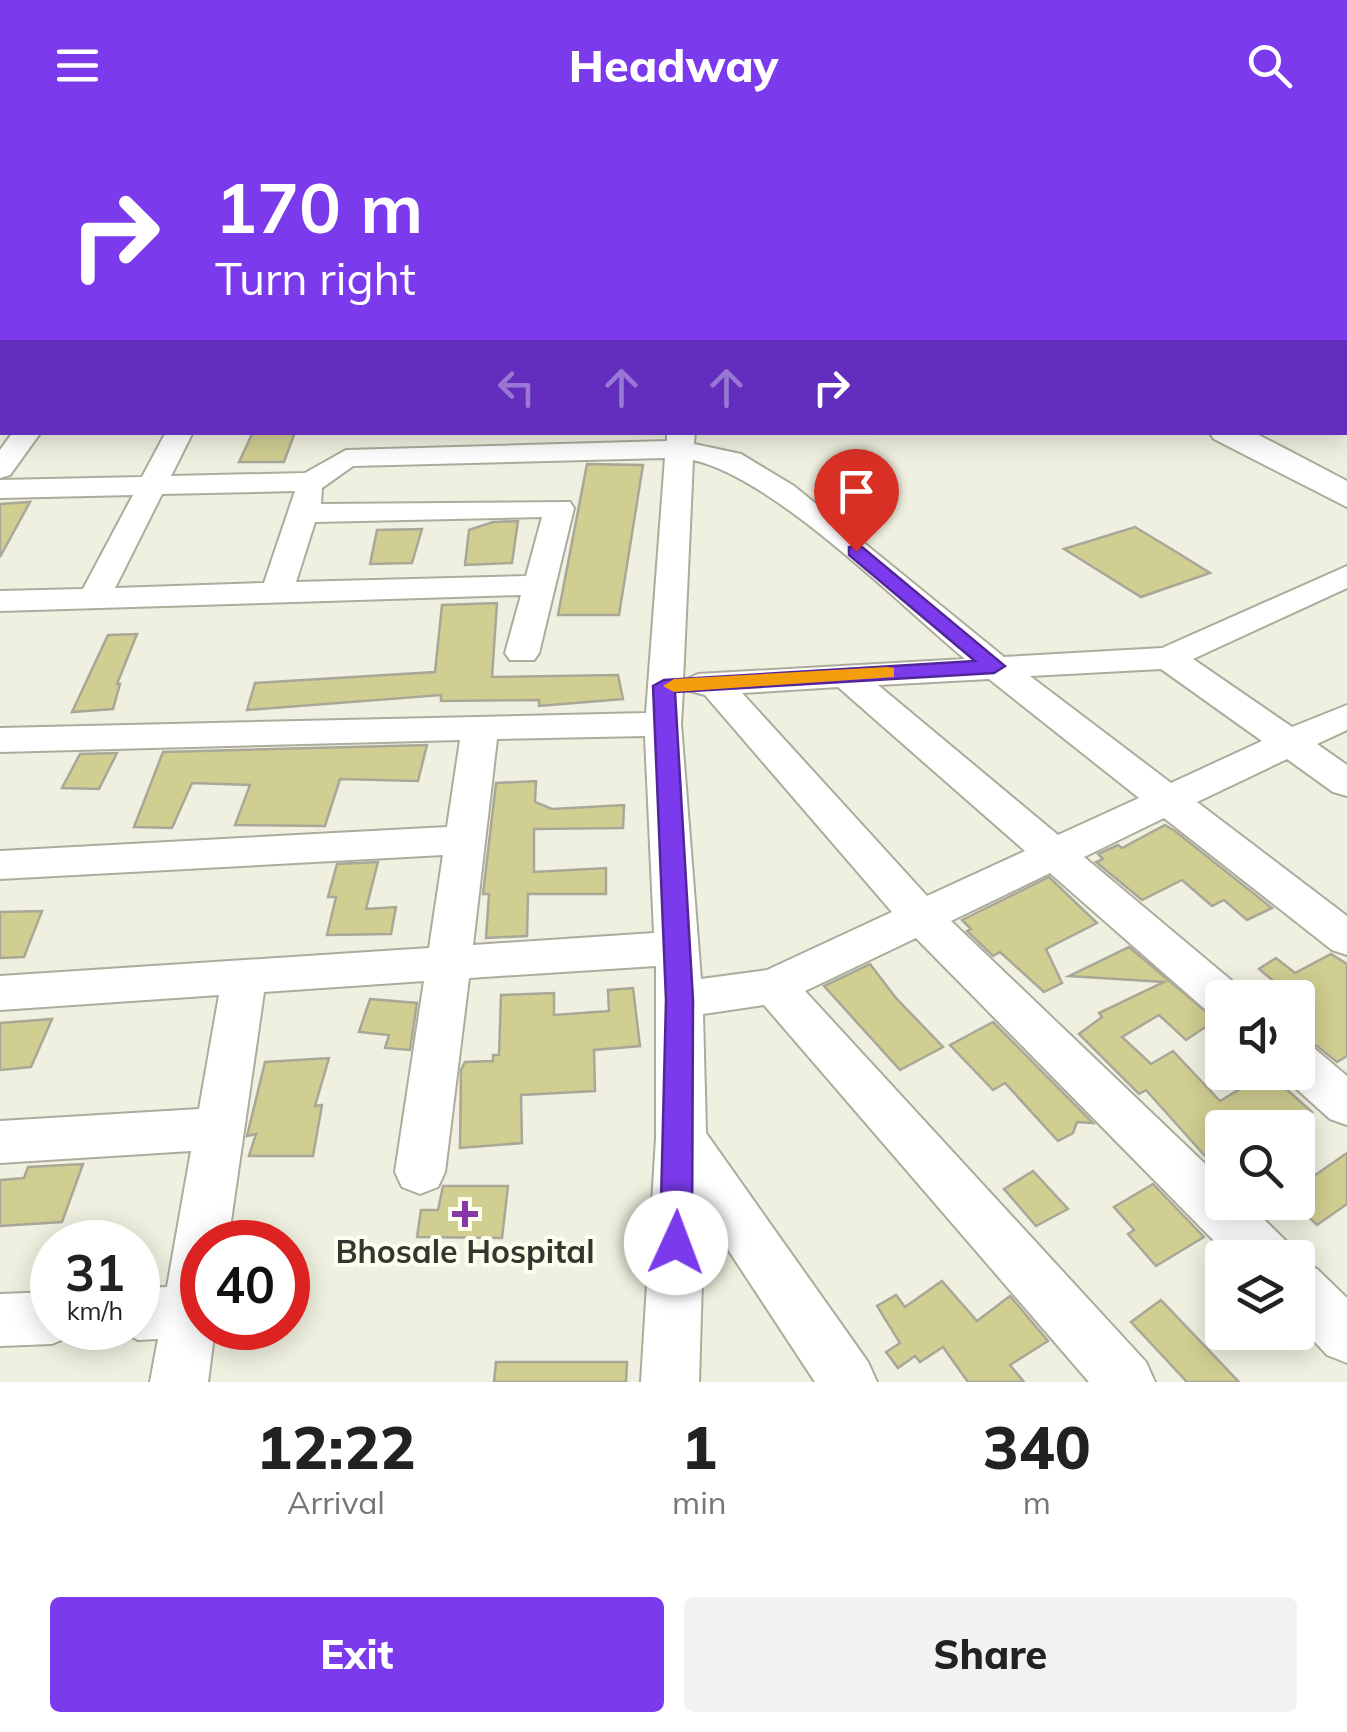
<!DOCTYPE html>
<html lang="en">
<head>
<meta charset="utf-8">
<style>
  :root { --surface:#fff; --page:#f2f2f2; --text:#222; --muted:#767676; --accent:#7c3aed }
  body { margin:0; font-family:Mulish,sans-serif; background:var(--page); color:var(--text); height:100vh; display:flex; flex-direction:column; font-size:38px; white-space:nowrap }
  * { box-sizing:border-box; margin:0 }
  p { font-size:32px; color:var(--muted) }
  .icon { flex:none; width:55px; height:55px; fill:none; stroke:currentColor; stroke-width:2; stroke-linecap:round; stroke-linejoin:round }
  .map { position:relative; height:1252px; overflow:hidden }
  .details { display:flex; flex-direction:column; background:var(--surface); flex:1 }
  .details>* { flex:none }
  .hud { position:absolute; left:0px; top:0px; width:1348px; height:305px; box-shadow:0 5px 25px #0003; background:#7c3aed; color:#fff; overflow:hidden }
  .tools { position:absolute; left:1205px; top:850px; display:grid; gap:20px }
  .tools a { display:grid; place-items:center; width:110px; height:110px; border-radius:10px; background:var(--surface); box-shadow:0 5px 25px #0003; font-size:50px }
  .speed { position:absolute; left:30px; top:1090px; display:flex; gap:20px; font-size:50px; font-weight:700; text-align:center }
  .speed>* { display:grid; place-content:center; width:130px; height:130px; border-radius:50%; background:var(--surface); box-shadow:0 5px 25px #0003; line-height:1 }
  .speed small { font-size:25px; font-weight:400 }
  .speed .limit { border:15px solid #d22; background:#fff; color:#111 }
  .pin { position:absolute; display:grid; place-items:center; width:85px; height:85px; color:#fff; margin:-102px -42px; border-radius:50% 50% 50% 0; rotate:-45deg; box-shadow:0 0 10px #0007 }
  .pin .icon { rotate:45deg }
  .me { position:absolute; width:110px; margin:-55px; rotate:2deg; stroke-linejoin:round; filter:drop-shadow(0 0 8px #0008) }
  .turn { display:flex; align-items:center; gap:35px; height:210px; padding:0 50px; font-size:45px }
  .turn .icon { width:130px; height:130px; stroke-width:2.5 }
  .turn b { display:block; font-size:70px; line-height:85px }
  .lanes { display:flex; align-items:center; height:95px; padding:0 50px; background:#0003; justify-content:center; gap:50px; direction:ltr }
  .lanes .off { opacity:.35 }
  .eta { display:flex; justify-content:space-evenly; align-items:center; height:170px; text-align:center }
  .eta b { font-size:60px; font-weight:800; line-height:70px }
  .cta { display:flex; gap:20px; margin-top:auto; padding:20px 50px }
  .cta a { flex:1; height:115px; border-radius:10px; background:var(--accent); color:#fff; font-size:40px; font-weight:800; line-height:115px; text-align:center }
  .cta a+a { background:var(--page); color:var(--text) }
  header { display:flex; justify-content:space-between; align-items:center; height:130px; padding:0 50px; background:var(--accent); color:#fff; font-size:45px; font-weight:800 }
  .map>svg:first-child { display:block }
  .building { fill:#d1ce92; stroke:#a8a798; stroke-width:2.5 }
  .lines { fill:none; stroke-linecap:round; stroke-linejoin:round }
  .minor-casing { stroke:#acac9c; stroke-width:4 }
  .major-casing { stroke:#acac9c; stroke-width:4 }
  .minor { fill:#fff; fill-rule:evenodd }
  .major { fill:#fff; fill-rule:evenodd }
  .rail-casing { stroke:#8a8a7f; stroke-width:6 }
  .rail { stroke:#fefeed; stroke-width:4; stroke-dasharray:12; stroke-linecap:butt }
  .route { fill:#7c3aed; stroke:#51269a; stroke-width:2.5 }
  .slow { fill:#f59e0b }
  .poi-dot { fill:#8738a8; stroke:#fefeed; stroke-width:4 }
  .labels { text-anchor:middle; stroke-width:8; stroke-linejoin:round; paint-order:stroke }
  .near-poi-label { font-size:32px; font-weight:bold; fill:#36352f; stroke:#fefeed }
</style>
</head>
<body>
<header><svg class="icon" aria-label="menu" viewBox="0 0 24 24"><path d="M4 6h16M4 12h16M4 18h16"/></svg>Headway<svg class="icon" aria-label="search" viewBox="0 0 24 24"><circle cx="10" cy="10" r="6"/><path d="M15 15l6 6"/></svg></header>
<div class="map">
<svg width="1347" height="1252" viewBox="0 0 1347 1252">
  <rect width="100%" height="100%" fill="#f0f0e0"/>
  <g class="building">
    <polygon points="253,302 295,302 284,332 239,332"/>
    <polygon points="587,334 643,335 619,485 558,485"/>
    <polygon points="30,372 0,427 0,374"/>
    <polygon points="518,391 512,433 465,435 469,400 493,392"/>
    <polygon points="1135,397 1178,423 1210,443 1141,467 1064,419"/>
    <polygon points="422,399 412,433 370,434 377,400"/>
    <polygon points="497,473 492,547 618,545 623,569 539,576 539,570 441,571 441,565 247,580 255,553 435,542 442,475"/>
    <polygon points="137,504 117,554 120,554 113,579 72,582 108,505"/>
    <polygon points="427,615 418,651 340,649 325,696 235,695 250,655 192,653 172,698 134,697 163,622"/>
    <polygon points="117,623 99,659 62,658 80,624"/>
    <polygon points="536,651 535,672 552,679 624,675 623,698 534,699 534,742 606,738 606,764 528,764 527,806 486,808 489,764 483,764 496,653"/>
    <polygon points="1165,695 1175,701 1272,778 1247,790 1224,770 1212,776 1182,750 1142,770 1096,732 1103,729 1098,724 1118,715 1122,718"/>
    <polygon points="378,732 366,779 396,777 391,804 327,805 336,767 328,767 337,734"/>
    <polygon points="1049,747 1097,793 1046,819 1062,853 1044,862 1000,822 993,826 967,801 971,799 962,790"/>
    <polygon points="42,781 24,827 0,828 0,782"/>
    <polygon points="1129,817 1216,890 1186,910 1159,885 1122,907 1151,934 1173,921 1220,971 1263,945 1279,958 1283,956 1312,982 1287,998 1222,998 1222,1045 1146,960 1139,964 1079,904 1102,887 1099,883 1164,852 1069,846"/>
    <polygon points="1331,824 1347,834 1347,926 1337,932 1317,916 1298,910 1298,868 1252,868 1277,854 1259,839 1276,828 1295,843"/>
    <polygon points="870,834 896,868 943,917 900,940 824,856"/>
    <polygon points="633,858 640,916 594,920 595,961 521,965 522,1013 460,1018 461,940 465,932 493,931 493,925 499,925 501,865 554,863 554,885 609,881 608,860"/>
    <polygon points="370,869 417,873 410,920 385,918 389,905 359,902"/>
    <polygon points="52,889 31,937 0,940 0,893"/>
    <polygon points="993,892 1093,993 1077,992 1073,1003 1058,1011 1005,953 993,960 950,915"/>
    <polygon points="329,928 315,976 322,975 313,1026 249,1026 256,1004 247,1006 265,932"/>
    <polygon points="1347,1023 1347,1074 1317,1095 1298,1077 1298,1057"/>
    <polygon points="83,1034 62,1092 0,1096 0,1050 24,1048 28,1037"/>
    <polygon points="1033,1041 1068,1079 1036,1096 1004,1059"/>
    <polygon points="1153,1054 1204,1107 1156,1136 1128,1104 1134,1100 1114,1077"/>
    <polygon points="443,1056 508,1056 502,1108 417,1107 421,1080 438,1080"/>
    <polygon points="942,1151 977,1191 1010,1166 1048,1211 1010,1235 1024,1252 968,1252 943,1217 920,1232 915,1226 898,1238 886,1222 900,1213 877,1176 896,1165 905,1177"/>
    <polygon points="1161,1170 1239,1252 1187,1252 1131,1192"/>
    <polygon points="496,1232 627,1232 626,1252 494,1252"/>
  </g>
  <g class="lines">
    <defs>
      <g id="minor">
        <polygon points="741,0 775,0 776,2 743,2"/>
        <polygon points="855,0 890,0 891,2 857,2"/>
        <rect x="1286" y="0" width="18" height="2"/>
        <rect x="1345" y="69" width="2" height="12"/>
        <rect x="0" y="71" width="2" height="12"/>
        <rect x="1345" y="106" width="2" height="12"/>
        <rect x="0" y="109" width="2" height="12"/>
        <rect x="0" y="143" width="2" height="14"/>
        <rect x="0" y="191" width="2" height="14"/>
        <polygon points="13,302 41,302 10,345 0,348 0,320"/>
        <path d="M166,302H193L171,346L305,343L346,320L667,311V302H695L694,314L741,324L794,356L1004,527L1162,518L1347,436V458L1193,529L1292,597L1347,575V600L1317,614L1347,635V666L1333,662L1287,629L1197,672L1347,786V825L1332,820L1164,688L1084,727L1238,856L1244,868H1222V885L1206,880L1050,743L951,791L1222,1050V1072H1246L1286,1111L1293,1128H1231L916,808L805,861L1146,1232L1155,1252H1089L764,875L703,884L706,1003L868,1232L877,1252H815L704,1083L699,1252H641L656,1008V836L469,848L445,1042L438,1057L420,1064L402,1057L395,1042L424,851L264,862L228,1112H202V1198H215L208,1252H150L158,1209L138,1210L116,1198H138V1158L167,1157L191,1021L0,1033V991L199,979L219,865L0,880V846L429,818L443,725L0,749V721L447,697L460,610L0,622V598L646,583L665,328L353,336L322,358L321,374L570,372L574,378L539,523L534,530H510L505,523L521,465L0,481V461L83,459L133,365L0,368V350L142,347ZM693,330C774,348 898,473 965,529L698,544L683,551ZM295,361L264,453L115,458L162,364ZM542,387L526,446L296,452L315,392ZM1161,539L1262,611L1171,653L1030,546ZM989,549L1139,668L1058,705L878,555ZM838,557L1025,721L927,766L742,563ZM683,559L705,565L892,782L767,840L701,849L681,594ZM645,606L654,803L473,815L497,609Z"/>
        <polygon points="1298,913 1315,919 1347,946 1347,995 1330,989 1281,945 1298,942"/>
        <polygon points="1298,1132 1317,1139 1347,1168 1347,1233 1327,1225 1298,1194"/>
        <polygon points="52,1162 52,1198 75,1198 71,1206 52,1214 0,1216 0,1164"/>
      </g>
      <g id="major">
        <rect x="696" y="0" width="22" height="2"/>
        <polygon points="1209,302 1253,302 1347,351 1347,377 1214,309"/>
      </g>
    </defs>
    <use href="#minor" class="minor-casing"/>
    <use href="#major" class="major-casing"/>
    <use href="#minor" class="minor"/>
    <use href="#major" class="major"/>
    <defs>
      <polyline id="rail" points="661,0 685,2"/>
    </defs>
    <use href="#rail" class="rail-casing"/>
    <use href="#rail" class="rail"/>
  </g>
  <polygon class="route" points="849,417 862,417 1005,536 994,543 675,562 693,870 692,1113 687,1123 676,1127 665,1123 660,1113 666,870 653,556 664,550 975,531 849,425"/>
  <polygon class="slow" points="887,537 894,538 894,547 674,562 663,556 674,549"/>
  <path class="poi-dot" d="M460 1069h10v10h10v10h-10v10h-10v-10h-10v-10h10z"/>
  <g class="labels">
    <g class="near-poi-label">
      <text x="465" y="1133">Bhosale Hospital</text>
    </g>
  </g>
</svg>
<div class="tools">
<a><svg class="icon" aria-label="sound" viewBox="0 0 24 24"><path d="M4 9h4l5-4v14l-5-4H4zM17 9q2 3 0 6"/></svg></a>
<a><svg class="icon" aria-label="search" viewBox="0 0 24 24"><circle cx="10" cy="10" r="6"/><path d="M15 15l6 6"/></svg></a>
<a><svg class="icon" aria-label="layers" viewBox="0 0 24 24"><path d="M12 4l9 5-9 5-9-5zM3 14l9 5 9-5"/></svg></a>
</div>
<div class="speed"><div>31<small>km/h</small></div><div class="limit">40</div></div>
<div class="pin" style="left:856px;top:421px;background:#d93025"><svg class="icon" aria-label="arrive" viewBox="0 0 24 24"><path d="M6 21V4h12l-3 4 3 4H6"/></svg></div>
<svg class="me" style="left:676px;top:1113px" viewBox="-20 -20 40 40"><circle r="19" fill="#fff"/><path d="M0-13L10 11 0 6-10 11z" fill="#7c3aed"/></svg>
<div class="hud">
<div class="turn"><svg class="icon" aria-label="right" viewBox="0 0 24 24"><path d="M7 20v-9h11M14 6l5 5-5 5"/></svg><div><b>170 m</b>Turn right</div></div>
<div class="lanes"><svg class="icon off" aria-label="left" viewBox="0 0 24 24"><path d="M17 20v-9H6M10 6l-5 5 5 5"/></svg><svg class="icon off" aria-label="ahead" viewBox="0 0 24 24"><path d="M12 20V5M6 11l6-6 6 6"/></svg><svg class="icon off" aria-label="ahead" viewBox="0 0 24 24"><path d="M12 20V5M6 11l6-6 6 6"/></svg><svg class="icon" aria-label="right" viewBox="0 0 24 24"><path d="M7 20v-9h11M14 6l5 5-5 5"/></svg></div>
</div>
</div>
<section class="details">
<div class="eta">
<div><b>12:22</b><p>Arrival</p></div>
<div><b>1</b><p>min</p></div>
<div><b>340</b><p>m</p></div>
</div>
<div class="cta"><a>Exit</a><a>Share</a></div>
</section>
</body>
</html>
